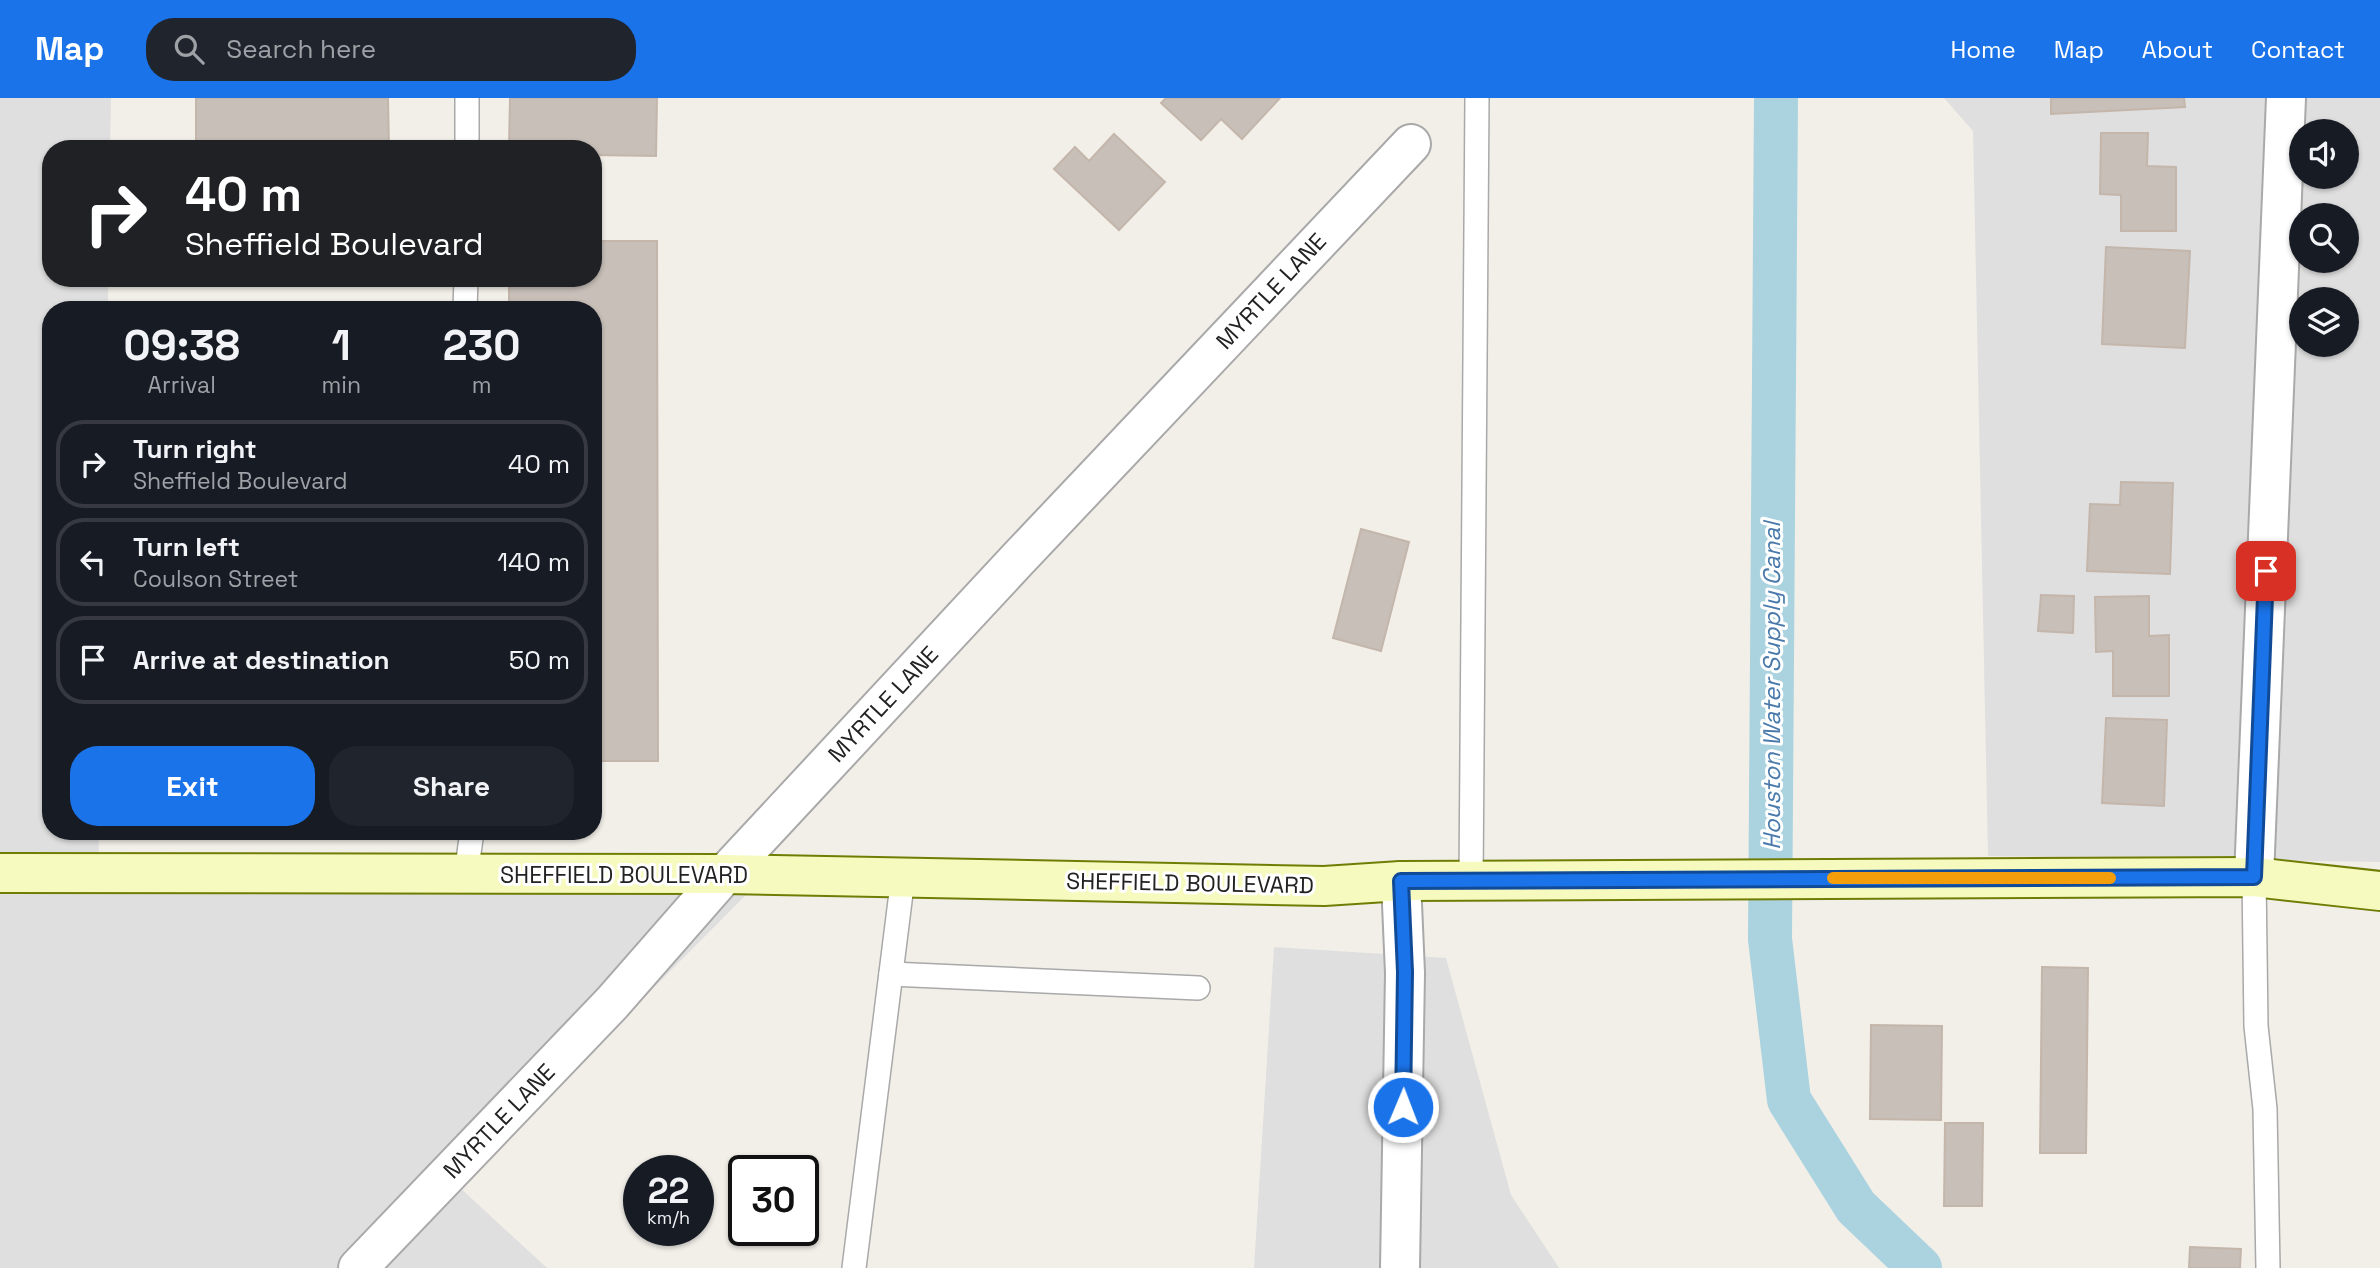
<!DOCTYPE html>
<html lang="en">
<head>
<meta charset="utf-8">
<style>
  :root { --surface:#171b24; --page:#20242c; --text:#f1f3f6; --muted:#9ea1a6; --line:#363941; --accent:#1a73e8 }
  body { margin:0; font-family:"Space Grotesk",sans-serif; background:var(--page); color:var(--text); height:100vh; display:flex; flex-direction:column; font-size:26px; white-space:nowrap }
  * { box-sizing:border-box; margin:0 }
  p { font-size:23px; color:var(--muted) }
  .icon { flex:none; width:38px; height:38px; fill:none; stroke:currentColor; stroke-width:2; stroke-linecap:round; stroke-linejoin:round }
  .map { position:relative; flex:1; overflow:hidden }
  .details { position:absolute; left:42px; top:203px; width:560px; height:539px; display:flex; flex-direction:column; background:var(--surface); border-radius:28px; box-shadow:0 2px 5px #0004 }
  .details>* { flex:none }
  .hud { position:absolute; left:42px; top:42px; width:560px; height:147px; border-radius:28px; box-shadow:0 2px 5px #0004; background:#202124; color:#fff; overflow:hidden }
  .fabs { position:absolute; left:2289px; top:21px; display:grid; gap:14px }
  .fabs a { display:grid; place-items:center; width:70px; height:70px; border-radius:50%; background:var(--surface); box-shadow:0 2px 5px #0004; font-size:35px }
  .speed { position:absolute; left:623px; top:1057px; display:flex; gap:14px; font-size:35px; font-weight:700; text-align:center }
  .speed>* { display:grid; place-content:center; width:91px; height:91px; border-radius:50%; background:var(--surface); box-shadow:0 2px 5px #0004; line-height:1 }
  .speed small { font-size:18px; font-weight:400 }
  .speed .limit { border:4px solid #111; border-radius:10px; background:#fff; color:#111 }
  .pin { position:absolute; display:grid; place-items:center; width:60px; height:60px; color:#fff; margin:-30px; border-radius:14px; box-shadow:0 4px 10px #0006 }
  .me { position:absolute; width:77px; margin:-38px; rotate:1deg; stroke-linejoin:round; filter:drop-shadow(0 0 5px #0008) }
  .turn { display:flex; align-items:center; gap:24px; height:147px; padding:0 28px; font-size:32px }
  .turn .icon { width:91px; height:91px; stroke-width:2.5 }
  .turn b { display:block; font-size:49px; line-height:60px }
  .eta { display:flex; justify-content:space-evenly; align-items:center; height:119px; text-align:center }
  .eta b { font-size:42px; font-weight:700; line-height:49px }
  .cta { display:flex; gap:14px; margin-top:auto; padding:14px 28px }
  .cta a { flex:1; height:80px; border-radius:28px; background:var(--accent); color:#fff; font-size:28px; font-weight:700; line-height:80px; text-align:center }
  .cta a+a { background:var(--page); color:var(--text) }
  ul { padding:0; list-style:none }
  li { display:flex; align-items:center; gap:21px; height:88px; margin:0 14px 10px; padding:0 14px; border:4px solid var(--line); border-radius:28px }
  li div { flex:1 }
  li b { display:block; font-size:26px }
  li em { font-style:normal }
  header { display:flex; align-items:center; gap:42px; box-sizing:border-box; height:98px; padding:0 35px; background:var(--accent); color:#fff }
  header strong { font-size:33px }
  nav { display:flex; gap:38px; margin-inline-start:auto; font-size:24px }
  .search { width:490px; height:63px; background:var(--page); display:flex; align-items:center; gap:18px; box-sizing:border-box; padding:0 24px; border-radius:28px; color:var(--muted); font-size:26px }
  .map>svg:first-child { display:block }
  .residential { fill:#e0dfdf; fill-rule:evenodd }
  .lines { fill:none; stroke-linecap:round; stroke-linejoin:round }
  .canal { stroke:#aad3df; stroke-width:44 }
  .building { fill:#c7bfb8; stroke:#c4b6ab; stroke-width:2 }
  .lane-casing { stroke:#a9a9a9; stroke-width:26 }
  .street-casing { stroke:#a9a9a9; stroke-width:42 }
  .secondary-casing { stroke:#707d05; stroke-width:42 }
  .lane { stroke:#fff; stroke-width:23 }
  .street { stroke:#fff; stroke-width:38 }
  .secondary { stroke:#f7fabf; stroke-width:38 }
  .route-casing { stroke:#114b97; stroke-width:18 }
  .route { stroke:#1a73e8; stroke-width:12 }
  .slow { stroke:#f59e0b; stroke-width:12 }
  .labels { text-anchor:middle; stroke-width:6; stroke-linejoin:round; paint-order:stroke }
  .street-label { font-size:23px; fill:#222; stroke:#fff }
  .water-label { font-size:24px; font-style:italic; fill:#4a7aab; stroke:#fff }
</style>
</head>
<body>
<header>
<strong>Map</strong>
<div class="search"><svg class="icon" aria-label="search" viewBox="0 0 24 24"><circle cx="10" cy="10" r="6"/><path d="M15 15l6 6"/></svg>Search here</div>
<nav><a>Home</a><a>Map</a><a>About</a><a>Contact</a></nav>
</header>
<div class="map">
<svg width="2380" height="1170" viewBox="0 0 2380 1170">
  <rect width="100%" height="100%" fill="#f2efe9"/>
  <g class="residential">
    <polygon points="0,0 111,0 110,51 51,51 51,180 108,180 108,212 51,212 51,733 99,733 98,795 755,788 457,1087 547,1170 0,1170"/>
    <path d="M1944,0H2380V764L1988,758L1973,33ZM2301,33H2347V79H2301ZM2301,117H2347V163H2301ZM2301,201H2347V247H2301Z"/>
    <polygon points="1274,849 1446,860 1511,1097 1559,1170 1254,1170"/>
  </g>
  <g class="lines">
    <polyline class="canal" points="1776,0 1770,841 1789,1002 1856,1109 1920,1170"/>
  </g>
  <g class="building">
    <polygon points="196,0 388,0 389,51 196,51"/>
    <polygon points="510,0 657,0 656,58 593,57 593,51 509,51"/>
    <polygon points="1166,0 1280,0 1242,41 1221,21 1201,42 1161,5"/>
    <polygon points="2051,0 2184,0 2185,9 2051,16"/>
    <polygon points="2101,35 2148,35 2147,68 2176,69 2176,133 2121,133 2121,97 2100,96"/>
    <polygon points="1114,36 1165,84 1119,132 1054,71 1075,49 1089,63"/>
    <polygon points="593,143 657,143 658,663 593,663 593,212 509,212 509,180 593,180"/>
    <polygon points="2106,149 2190,153 2185,250 2102,246"/>
    <polygon points="2121,384 2173,385 2170,476 2087,473 2090,406 2120,407"/>
    <polygon points="1361,431 1409,444 1381,553 1333,540"/>
    <polygon points="2041,497 2074,498 2073,535 2038,533"/>
    <polygon points="2149,498 2149,538 2169,537 2169,598 2113,598 2113,553 2096,554 2095,499"/>
    <polygon points="2106,620 2167,622 2164,708 2102,705"/>
    <polygon points="2042,869 2088,870 2086,1055 2040,1055"/>
    <polygon points="1871,927 1942,928 1941,1022 1870,1021"/>
    <polygon points="1945,1025 1983,1025 1982,1108 1944,1108"/>
    <polygon points="2190,1149 2241,1151 2240,1170 2189,1170"/>
  </g>
  <g class="lines">
    <defs>
      <g id="lane">
        <polyline points="467,51 467,0"/>
        <polyline points="465,212 466,180"/>
        <polyline points="466,777 472,733"/>
        <polyline points="2254,779 2256,928 2265,1011 2268,1170"/>
        <polyline points="1471,784 1477,0"/>
        <polyline points="891,876 1198,890"/>
        <polyline points="854,1170 903,779"/>
      </g>
      <g id="street">
        <polyline points="2254,779 2286,0"/>
        <polyline points="358,1170 612,905 725,776 1018,461 1411,46"/>
        <polyline points="1400,1170 1405,875 1401,783"/>
      </g>
      <polyline id="secondary" points="0,775 725,776 1324,788 1401,783 2254,779 2380,793"/>
    </defs>
    <use href="#lane" class="lane-casing"/>
    <use href="#street" class="street-casing"/>
    <use href="#secondary" class="secondary-casing"/>
    <use href="#lane" class="lane"/>
    <use href="#street" class="street"/>
    <use href="#secondary" class="secondary"/>
  </g>
  <g class="lines">
    <defs>
      <polyline id="route" points="1403,1009 1405,874 1401,783 2254,779 2266,473"/>
    </defs>
    <use href="#route" class="route-casing"/>
    <use href="#route" class="route"/>
    <polyline class="slow" points="1833,780 2110,780"/>
  </g>
  <g class="labels">
    <g class="street-label">
      <text transform="translate(1271 193) rotate(-47)" y="8">MYRTLE LANE</text>
      <text transform="translate(883 606) rotate(-47)" y="8">MYRTLE LANE</text>
      <text x="624" y="785">SHEFFIELD BOULEVARD</text>
      <text transform="translate(1190 785) rotate(1)" y="8">SHEFFIELD BOULEVARD</text>
      <text transform="translate(499 1023) rotate(-46)" y="8">MYRTLE LANE</text>
    </g>
    <g class="water-label">
      <text transform="translate(1772 588) rotate(-90)" y="8">Houston Water Supply Canal</text>
    </g>
  </g>
</svg>
<div class="fabs">
<a><svg class="icon" aria-label="sound" viewBox="0 0 24 24"><path d="M4 9h4l5-4v14l-5-4H4zM17 9q2 3 0 6"/></svg></a>
<a><svg class="icon" aria-label="search" viewBox="0 0 24 24"><circle cx="10" cy="10" r="6"/><path d="M15 15l6 6"/></svg></a>
<a><svg class="icon" aria-label="layers" viewBox="0 0 24 24"><path d="M12 4l9 5-9 5-9-5zM3 14l9 5 9-5"/></svg></a>
</div>
<div class="speed"><div>22<small>km/h</small></div><div class="limit">30</div></div>
<div class="pin" style="left:2266px;top:473px;background:#d93025"><svg class="icon" aria-label="arrive" viewBox="0 0 24 24"><path d="M6 21V4h12l-3 4 3 4H6"/></svg></div>
<svg class="me" style="left:1403px;top:1009px" viewBox="-20 -20 40 40"><circle r="17" fill="#1a73e8" stroke="#fff" stroke-width="3"/><path d="M0-11L8 9 0 5-8 9z" fill="#fff"/></svg>
<div class="hud">
<div class="turn"><svg class="icon" aria-label="right" viewBox="0 0 24 24"><path d="M7 20v-9h11M14 6l5 5-5 5"/></svg><div><b>40 m</b>Sheffield Boulevard</div></div>
</div>
<section class="details">
<div class="eta">
<div><b>09:38</b><p>Arrival</p></div>
<div><b>1</b><p>min</p></div>
<div><b>230</b><p>m</p></div>
</div>
<ul>
<li><svg class="icon" aria-label="right" viewBox="0 0 24 24"><path d="M7 20v-9h11M14 6l5 5-5 5"/></svg><div><b>Turn right</b><p>Sheffield Boulevard</p></div><em>40 m</em></li>
<li><svg class="icon" aria-label="left" viewBox="0 0 24 24"><path d="M17 20v-9H6M10 6l-5 5 5 5"/></svg><div><b>Turn left</b><p>Coulson Street</p></div><em>140 m</em></li>
<li><svg class="icon" aria-label="arrive" viewBox="0 0 24 24"><path d="M6 21V4h12l-3 4 3 4H6"/></svg><div><b>Arrive at destination</b></div><em>50 m</em></li>
</ul>
<div class="cta"><a>Exit</a><a>Share</a></div>
</section>
</div>
</body>
</html>
